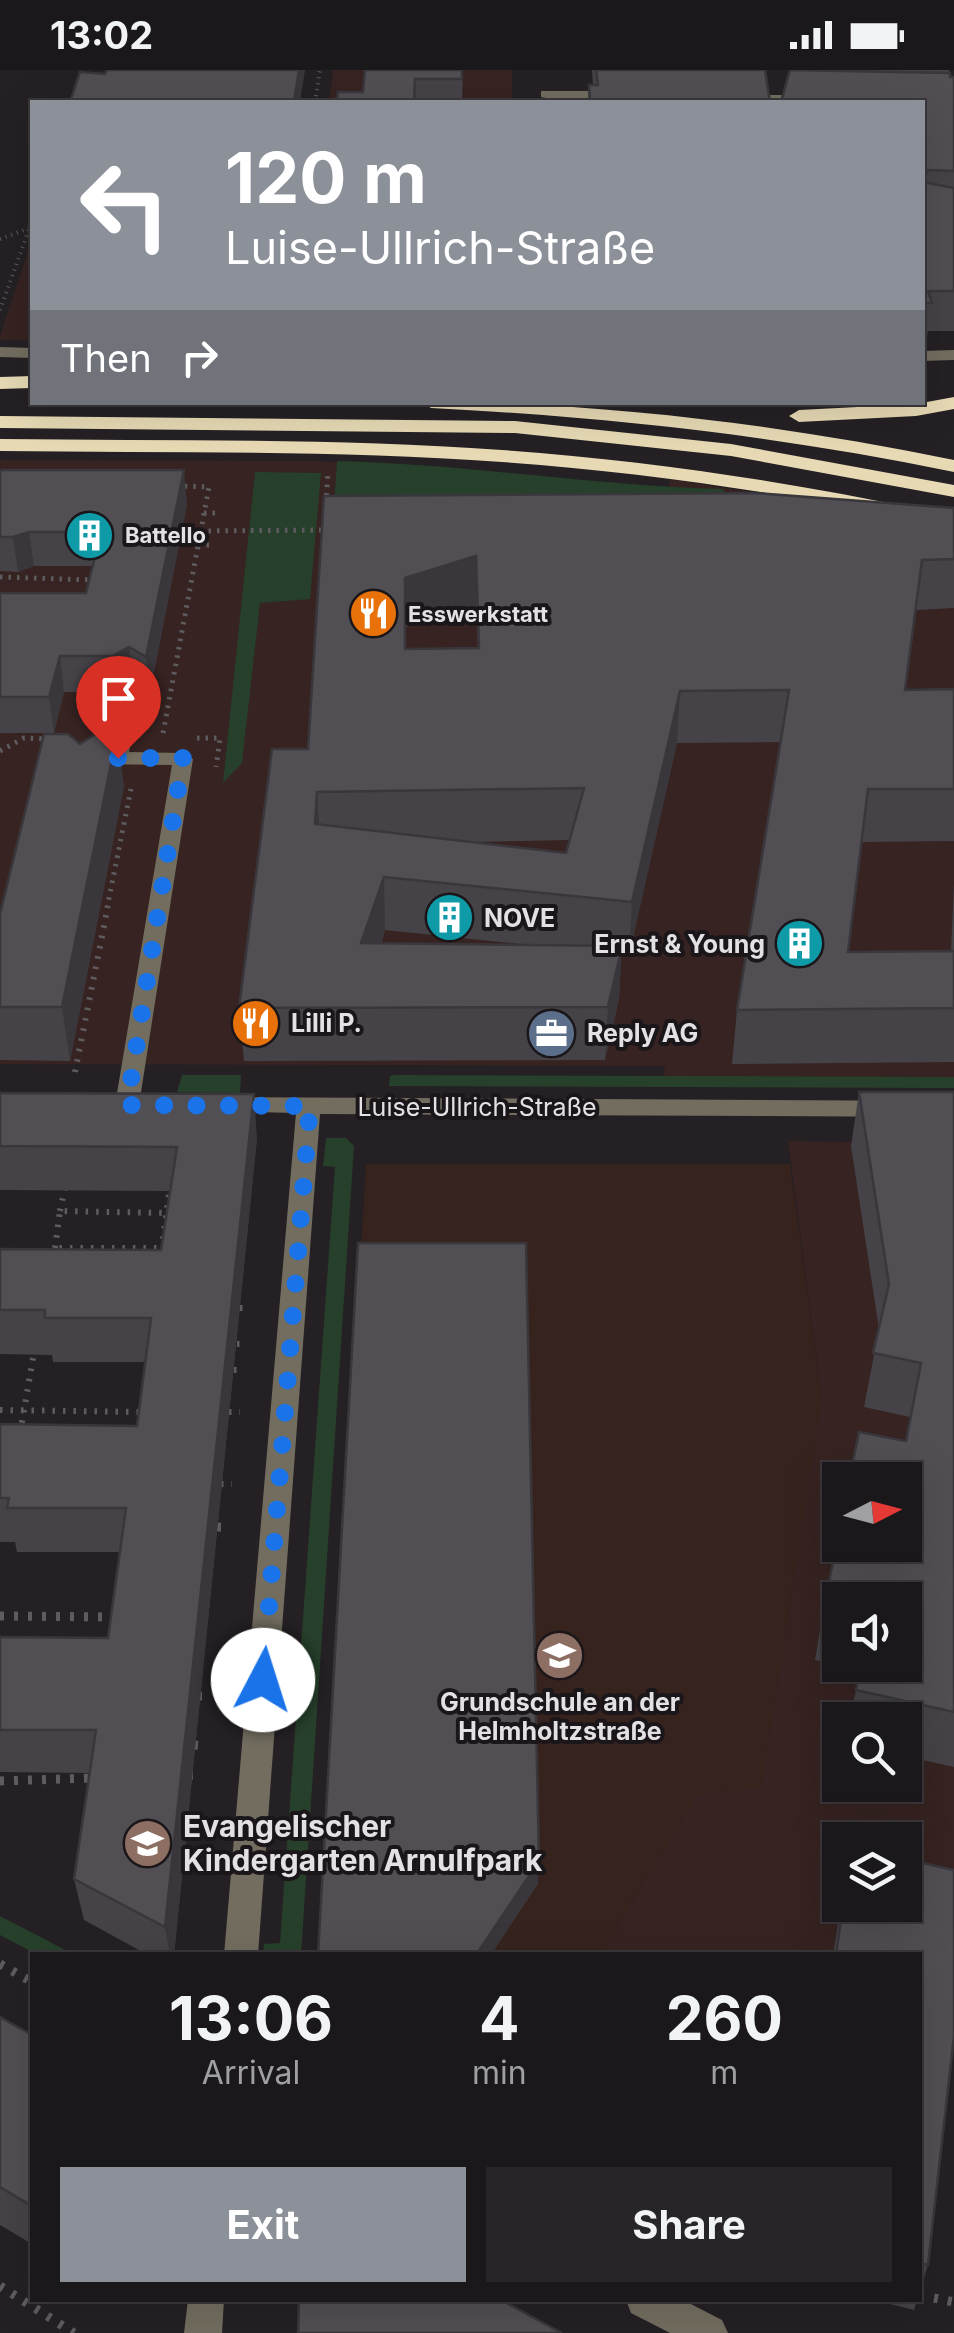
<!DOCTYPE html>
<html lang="en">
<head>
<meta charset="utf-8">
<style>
  :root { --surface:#1b181b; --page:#282528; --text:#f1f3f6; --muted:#a0a0a3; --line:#39373a; --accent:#8c9099 }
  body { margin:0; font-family:Inter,sans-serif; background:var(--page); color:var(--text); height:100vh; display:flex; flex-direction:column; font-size:38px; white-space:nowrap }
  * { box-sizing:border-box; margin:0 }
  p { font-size:32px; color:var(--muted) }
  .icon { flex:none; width:55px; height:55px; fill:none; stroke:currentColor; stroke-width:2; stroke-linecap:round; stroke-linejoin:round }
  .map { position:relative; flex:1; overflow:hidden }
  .sheet { position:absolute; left:30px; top:1882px; width:892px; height:350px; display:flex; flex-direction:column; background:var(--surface); border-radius:0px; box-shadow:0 10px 40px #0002,0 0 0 2px var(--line) }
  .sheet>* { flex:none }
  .top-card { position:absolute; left:30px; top:30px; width:895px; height:305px; border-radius:0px; box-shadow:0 10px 40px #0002,0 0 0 2px var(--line); background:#8c9099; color:#fff; overflow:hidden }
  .needle { width:65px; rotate:84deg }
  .controls { position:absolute; left:822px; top:1392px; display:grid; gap:20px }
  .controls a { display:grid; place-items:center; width:100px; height:100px; border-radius:0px; background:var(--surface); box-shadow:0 10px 40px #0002,0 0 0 2px var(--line); font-size:50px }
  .pin { position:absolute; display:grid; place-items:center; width:85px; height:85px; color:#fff; margin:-102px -42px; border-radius:50% 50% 50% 0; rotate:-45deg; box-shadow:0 0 10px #0007 }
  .pin .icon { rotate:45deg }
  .me { position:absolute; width:110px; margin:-55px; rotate:5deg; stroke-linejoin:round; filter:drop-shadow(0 0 8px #0008) }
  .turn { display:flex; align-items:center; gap:35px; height:210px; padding:0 30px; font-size:45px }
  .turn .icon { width:130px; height:130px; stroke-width:2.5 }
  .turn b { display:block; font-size:70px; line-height:85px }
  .then { display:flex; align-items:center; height:95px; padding:0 30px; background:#0003; gap:20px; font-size:38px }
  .eta { display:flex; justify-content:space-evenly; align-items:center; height:170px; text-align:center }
  .eta b { font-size:60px; font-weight:700; line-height:70px }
  .cta { display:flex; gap:20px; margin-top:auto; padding:20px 30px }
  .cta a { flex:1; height:115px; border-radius:0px; background:var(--accent); color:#fff; font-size:40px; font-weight:700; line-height:115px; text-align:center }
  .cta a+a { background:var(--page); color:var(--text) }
  .status { display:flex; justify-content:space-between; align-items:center; height:70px; padding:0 50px; background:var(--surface); direction:ltr }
  .status svg { height:28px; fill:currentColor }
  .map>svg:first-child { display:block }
  .commercial { fill:#362322; fill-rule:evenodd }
  .education { fill:#36231e }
  .green { fill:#27402b }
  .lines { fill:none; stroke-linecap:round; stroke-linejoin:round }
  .path-far3 { stroke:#5f5c5f; stroke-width:4; stroke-dasharray:1 5; stroke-linecap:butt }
  .path-far2 { stroke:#5f5c5f; stroke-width:5; stroke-dasharray:2.5 6; stroke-linecap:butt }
  .path-far1 { stroke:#5f5c5f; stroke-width:6; stroke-dasharray:2.5 8; stroke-linecap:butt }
  .path { stroke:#5f5c5f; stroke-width:9; stroke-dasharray:4 10; stroke-linecap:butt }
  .minor { fill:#726d5f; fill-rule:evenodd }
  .highway { fill:#e6d9b4; fill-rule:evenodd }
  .wall { fill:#464348; fill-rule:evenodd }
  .shaded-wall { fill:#39373b }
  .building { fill:#514e54; stroke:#39373b; stroke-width:2.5; fill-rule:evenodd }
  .route { stroke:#1a73e8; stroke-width:18; stroke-dasharray:0 32.4 }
  .labels { text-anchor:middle; stroke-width:8; stroke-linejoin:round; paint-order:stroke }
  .far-poi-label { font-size:22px; font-weight:bold; fill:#e4e1e4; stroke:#1b161a; text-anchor:start }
  .poi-label { font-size:25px; font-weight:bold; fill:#e4e1e4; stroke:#1b161a; text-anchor:start }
  .street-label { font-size:25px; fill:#e4e1e4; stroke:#1b161a }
  .near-poi-label { font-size:30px; font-weight:bold; fill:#e4e1e4; stroke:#1b161a; text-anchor:start }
</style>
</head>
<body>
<div class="status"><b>13:02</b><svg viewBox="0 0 49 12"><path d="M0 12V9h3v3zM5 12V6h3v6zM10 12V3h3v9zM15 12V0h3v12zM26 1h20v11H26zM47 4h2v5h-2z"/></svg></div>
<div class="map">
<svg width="954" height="2263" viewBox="0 0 954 2263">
  <rect width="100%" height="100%" fill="#242024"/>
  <g class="commercial">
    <polygon points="333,0 512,0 512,32 329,32"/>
    <polygon points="32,169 32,270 0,270 0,266"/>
    <polygon points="0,390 318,391 669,418 670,409 775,426 954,464 954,1018 662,1017 665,996 0,994"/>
    <path d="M788,1071L954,1073V1905L920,2227V1885H600L698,1724L822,1329ZM840,1410H905V1475H840ZM840,1530H905V1595H840ZM840,1650H905V1715H840ZM840,1770H905V1835H840Z"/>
  </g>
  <polygon class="education" points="366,1094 790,1094 822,1329 762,1717 698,1725 600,1885 321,1885"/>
  <g class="green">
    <path d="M337,391C467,394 595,416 723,419L726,426L333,451Z"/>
    <polygon points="255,402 321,403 310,529 260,533 242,693 223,713"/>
    <polygon points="182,1005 241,1005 240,1023 177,1022"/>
    <polygon points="395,1005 954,1007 954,1018 389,1016 390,1006"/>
    <polygon points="326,1068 346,1068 354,1076 301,1885 263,1885 264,1874 280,1873 335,1097 323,1096"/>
    <polygon points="0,1846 75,1885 38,1885 0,1865"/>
  </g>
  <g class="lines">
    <g class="path-far3">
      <polyline points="315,32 320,0"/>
      <polyline points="0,169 30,158"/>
      <polyline points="0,240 32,151"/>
    </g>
    <g class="path-far2">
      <polyline points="326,434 328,401"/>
      <polyline points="204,443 220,443"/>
      <polyline points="200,461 329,460"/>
      <polyline points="198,475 215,475"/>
      <polyline points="0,507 93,510"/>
      <polyline points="163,663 209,417 181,416"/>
      <polyline points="197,668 220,668 216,697"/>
      <polyline points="0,681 24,668 47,669"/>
      <polyline points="107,838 132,714"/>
    </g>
    <g class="path-far1">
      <polyline points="75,1002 108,836"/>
      <polyline points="60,1141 66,1113"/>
      <polyline points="163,1169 170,1117"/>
      <polyline points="55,1178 60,1141 166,1143"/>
      <polyline points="54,1184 55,1178 162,1178"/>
      <polyline points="240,1238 250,1238"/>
      <polyline points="237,1274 247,1274"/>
      <polyline points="234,1300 244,1300"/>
      <polyline points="0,1340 144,1342"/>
      <polyline points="229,1342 240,1342"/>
      <polyline points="20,1363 35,1277"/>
      <polyline points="221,1414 232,1414"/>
    </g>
    <g class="path">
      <polyline points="217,1457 228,1457"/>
      <polyline points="0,1546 114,1547"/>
      <polyline points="198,1626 211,1626"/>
      <polyline points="194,1675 206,1676"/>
      <polyline points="189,1705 203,1705"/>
      <polyline points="0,1711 93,1708"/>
      <polyline points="0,1894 32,1912"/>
      <polyline points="0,2216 74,2263"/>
      <polyline points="934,2228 954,2232"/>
    </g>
    <g class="minor">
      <polygon points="541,21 621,21 628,25 621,29 546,28 541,27"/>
      <polygon points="731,25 816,25 823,29 818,32 736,32 729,28"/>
      <polygon points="0,277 32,278 32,288 0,287"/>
      <polygon points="954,280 954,290 922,291 922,281"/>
      <polygon points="131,616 141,622 129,682 183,683 193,689 139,1035 127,1043 115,1035 172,695 89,694 79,688 89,682 109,682 121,622"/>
      <polygon points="224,1027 954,1031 954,1047 320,1044 258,1885 224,1885 296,1043 216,1041 212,1035 216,1029"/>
      <polygon points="188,2230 224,2230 222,2263 184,2263"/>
      <polygon points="626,2230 683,2230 722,2250 728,2263 670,2263 631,2243"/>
    </g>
    <g class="highway">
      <polygon points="32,306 32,318 0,319 0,307"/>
      <polygon points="954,327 954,339 916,346 799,352 789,346 799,340 916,334"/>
      <path d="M422,332C602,332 777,354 954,390V402C781,366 607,347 431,338Z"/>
      <polygon points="0,346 515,351 731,374 954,415 954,427 731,386 515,363 0,358"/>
      <path d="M0,369C167,371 335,368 502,380C655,391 805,414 954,447V459C805,426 655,403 502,392C335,380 167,383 0,381Z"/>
    </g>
  </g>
  <g class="wall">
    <polygon points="365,0 463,0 462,32 337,32 363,22"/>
    <polygon points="592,0 765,0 770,32 588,32 589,15 593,15"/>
    <polygon points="790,0 949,0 950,7 954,7 954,261 928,261 926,273 922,273 922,32"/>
    <polygon points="0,400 187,434 150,622 133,613 117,622 64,622 54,663 0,663 0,523 86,523 93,496 34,496 18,502 0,501"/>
    <path d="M324,426L954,438V538L916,540L905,620L954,619V771L862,772L848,882L951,881L954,814V992L732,994L737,940L781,672L677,673L629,885L621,884L619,929L605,990L244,991L239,938L308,679ZM476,536L478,578L406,579V557ZM570,770L566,783L468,772ZM385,860L530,875L381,874Z"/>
    <polygon points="124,716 70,991 0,990 0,844"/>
    <path d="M859,1022H954V1697L905,1686V1650H850L860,1600L815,1590L824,1537L906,1371L910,1347L864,1337L879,1259L851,1076ZM840,1530H905V1595H840Z"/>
    <polygon points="0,1023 257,1068 174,1885 148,1885 84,1850 74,1809 89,1703 0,1702 0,1567 108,1568 120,1482 17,1482 15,1472 0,1472 0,1354 137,1356 145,1292 53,1292 52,1285 0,1284 0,1179 161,1180 170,1121 0,1120"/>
    <polygon points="905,1789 954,1800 954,1966 928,2195 920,2221 920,1885 833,1885 841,1835 905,1835"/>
    <polygon points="0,1947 32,1965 32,2174 0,2155"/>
    <polygon points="874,2230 917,2230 914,2240"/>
  </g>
  <g class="shaded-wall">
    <polygon points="299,0 305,0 300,32 294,32"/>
    <polygon points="184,400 187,434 150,622 146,587"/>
    <polygon points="29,462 34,496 18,502 13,467"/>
    <polygon points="476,486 476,536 406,557 406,629 405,508"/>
    <polygon points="129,577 133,613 117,622 113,586"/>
    <polygon points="60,586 64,622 54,663 49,627"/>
    <polygon points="680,621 677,673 629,885 632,832"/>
    <polygon points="117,664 124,716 70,991 62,937"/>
    <polygon points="317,722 320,774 315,754"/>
    <polygon points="384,807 385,860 363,927 361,873"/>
    <polygon points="622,876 619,929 605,990 608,937"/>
    <polygon points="254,1024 257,1068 174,1885 170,1885 165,1857"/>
    <polygon points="539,1791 538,1814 491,1885 476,1885"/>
  </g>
  <g class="building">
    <polygon points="107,0 299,0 294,32 70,32 80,2 105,4"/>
    <polygon points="365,0 462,0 462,9 415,9 414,32 337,32 338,22 363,22"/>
    <polygon points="596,0 765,0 770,32 590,32 589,15 598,15"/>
    <polygon points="790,0 950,3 950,7 954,7 954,101 927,100 923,112 954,118 954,221 928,221 932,233 922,233 922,32 781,32"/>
    <polygon points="0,400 184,400 146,587 129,577 113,586 60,586 49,627 0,627 0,523 86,523 101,462 29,462 13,467 0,467"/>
    <path d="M756,423L954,438V489L922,490L905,620L954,619V719H868L848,882L954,881V938L737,940L789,620L680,621L632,832L384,807L361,873L622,876L608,937L239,938L272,679H308L324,426ZM476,486L479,578L405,579V508ZM584,718L566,783L315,754L317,722Z"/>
    <polygon points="44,664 68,664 80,674 96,664 117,664 62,937 0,937 0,844"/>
    <polygon points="859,1022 954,1022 954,1642 856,1620 861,1595 905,1595 905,1530 840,1530 840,1540 824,1537 840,1456 840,1475 905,1475 905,1410 849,1410 859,1362 906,1371 921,1293 873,1283 889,1214"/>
    <polygon points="0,1023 254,1024 165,1857 74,1809 96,1660 0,1660 0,1567 108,1568 126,1438 7,1438 9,1428 0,1428 0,1354 137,1356 151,1248 45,1248 45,1240 0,1240 0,1179 161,1180 177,1077 0,1076"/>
    <polygon points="358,1173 526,1173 539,1791 476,1885 318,1885"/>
    <polygon points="905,1789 954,1800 954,1966 928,2195 920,2193 920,1885 836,1885 843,1835 905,1835"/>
    <polygon points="0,1947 32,1965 32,2136 0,2117"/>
    <polygon points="299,2230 501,2230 562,2263 298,2263"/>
  </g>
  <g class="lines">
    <polyline class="route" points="118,688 183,688 127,1035 310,1036 263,1610"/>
  </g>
  <defs>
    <symbol id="building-disc" viewBox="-11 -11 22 22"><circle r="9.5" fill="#0f9aa8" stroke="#1b161a"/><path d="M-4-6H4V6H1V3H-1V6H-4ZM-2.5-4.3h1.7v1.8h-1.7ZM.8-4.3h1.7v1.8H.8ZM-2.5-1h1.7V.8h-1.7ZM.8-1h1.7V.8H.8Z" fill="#fff"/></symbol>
    <symbol id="restaurant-disc" viewBox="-11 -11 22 22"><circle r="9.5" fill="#e8710a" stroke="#1b161a"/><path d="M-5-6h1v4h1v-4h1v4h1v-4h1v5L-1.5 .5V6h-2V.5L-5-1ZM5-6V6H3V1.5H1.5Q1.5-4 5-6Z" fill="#fff"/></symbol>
    <symbol id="office-disc" viewBox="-11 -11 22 22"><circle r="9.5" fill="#5c6f8a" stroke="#1b161a"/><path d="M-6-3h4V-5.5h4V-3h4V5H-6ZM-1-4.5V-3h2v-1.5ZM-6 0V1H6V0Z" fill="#fff"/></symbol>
    <symbol id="school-disc" viewBox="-11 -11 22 22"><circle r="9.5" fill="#8d6e63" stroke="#1b161a"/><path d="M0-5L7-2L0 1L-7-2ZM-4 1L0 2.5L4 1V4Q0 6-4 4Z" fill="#fff"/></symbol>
  </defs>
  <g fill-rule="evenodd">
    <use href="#building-disc" x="62" y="438" width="55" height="55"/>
    <use href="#restaurant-disc" x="346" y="516" width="55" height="55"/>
    <use href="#building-disc" x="422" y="820" width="55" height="55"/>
    <use href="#building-disc" x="772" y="846" width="55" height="55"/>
    <use href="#restaurant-disc" x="228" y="926" width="55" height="55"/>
    <use href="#office-disc" x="524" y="936" width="55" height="55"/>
    <use href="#school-disc" x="532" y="1558" width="55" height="55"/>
    <use href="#school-disc" x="120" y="1746" width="55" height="55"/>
  </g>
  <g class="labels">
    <g class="far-poi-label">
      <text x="125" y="473">Battello</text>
      <text x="408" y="552">Esswerkstatt</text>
    </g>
    <g class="poi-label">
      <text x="484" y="857">NOVE</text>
      <text x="765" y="883" text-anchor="end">Ernst &amp; Young</text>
      <text x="291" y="962">Lilli P.</text>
      <text x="587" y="972">Reply AG</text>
      <text x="560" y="1641" text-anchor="middle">Grundschule an der<tspan x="560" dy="29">Helmholtzstraße</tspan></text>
    </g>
    <g class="street-label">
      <text x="477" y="1046">Luise-Ullrich-Straße</text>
    </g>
    <g class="near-poi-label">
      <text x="183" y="1767">Evangelischer<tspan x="183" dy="34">Kindergarten Arnulfpark</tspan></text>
    </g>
  </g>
</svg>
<div class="controls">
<a><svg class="needle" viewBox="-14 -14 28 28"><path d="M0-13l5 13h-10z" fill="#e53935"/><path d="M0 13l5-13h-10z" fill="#a0a0a3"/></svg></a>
<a><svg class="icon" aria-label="sound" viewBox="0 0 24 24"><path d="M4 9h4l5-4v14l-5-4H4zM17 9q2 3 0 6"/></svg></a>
<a><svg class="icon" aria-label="search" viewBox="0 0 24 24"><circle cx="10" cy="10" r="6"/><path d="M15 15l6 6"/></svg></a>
<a><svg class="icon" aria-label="layers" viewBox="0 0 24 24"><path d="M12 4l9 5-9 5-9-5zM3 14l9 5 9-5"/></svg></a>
</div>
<div class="pin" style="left:118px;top:688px;background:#d93025"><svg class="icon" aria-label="arrive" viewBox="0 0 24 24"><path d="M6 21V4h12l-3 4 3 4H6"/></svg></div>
<svg class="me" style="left:263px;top:1610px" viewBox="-20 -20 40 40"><circle r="19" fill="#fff"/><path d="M0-13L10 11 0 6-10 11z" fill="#1a73e8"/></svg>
<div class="top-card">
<div class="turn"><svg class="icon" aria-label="left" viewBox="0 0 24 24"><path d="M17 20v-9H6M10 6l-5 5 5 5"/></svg><div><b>120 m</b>Luise-Ullrich-Straße</div></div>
<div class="then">Then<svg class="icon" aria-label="right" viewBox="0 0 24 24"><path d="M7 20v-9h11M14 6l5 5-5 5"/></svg></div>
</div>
<section class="sheet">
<div class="eta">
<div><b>13:06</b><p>Arrival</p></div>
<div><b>4</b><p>min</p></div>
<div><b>260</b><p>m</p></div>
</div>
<div class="cta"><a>Exit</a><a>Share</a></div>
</section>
</div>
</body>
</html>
